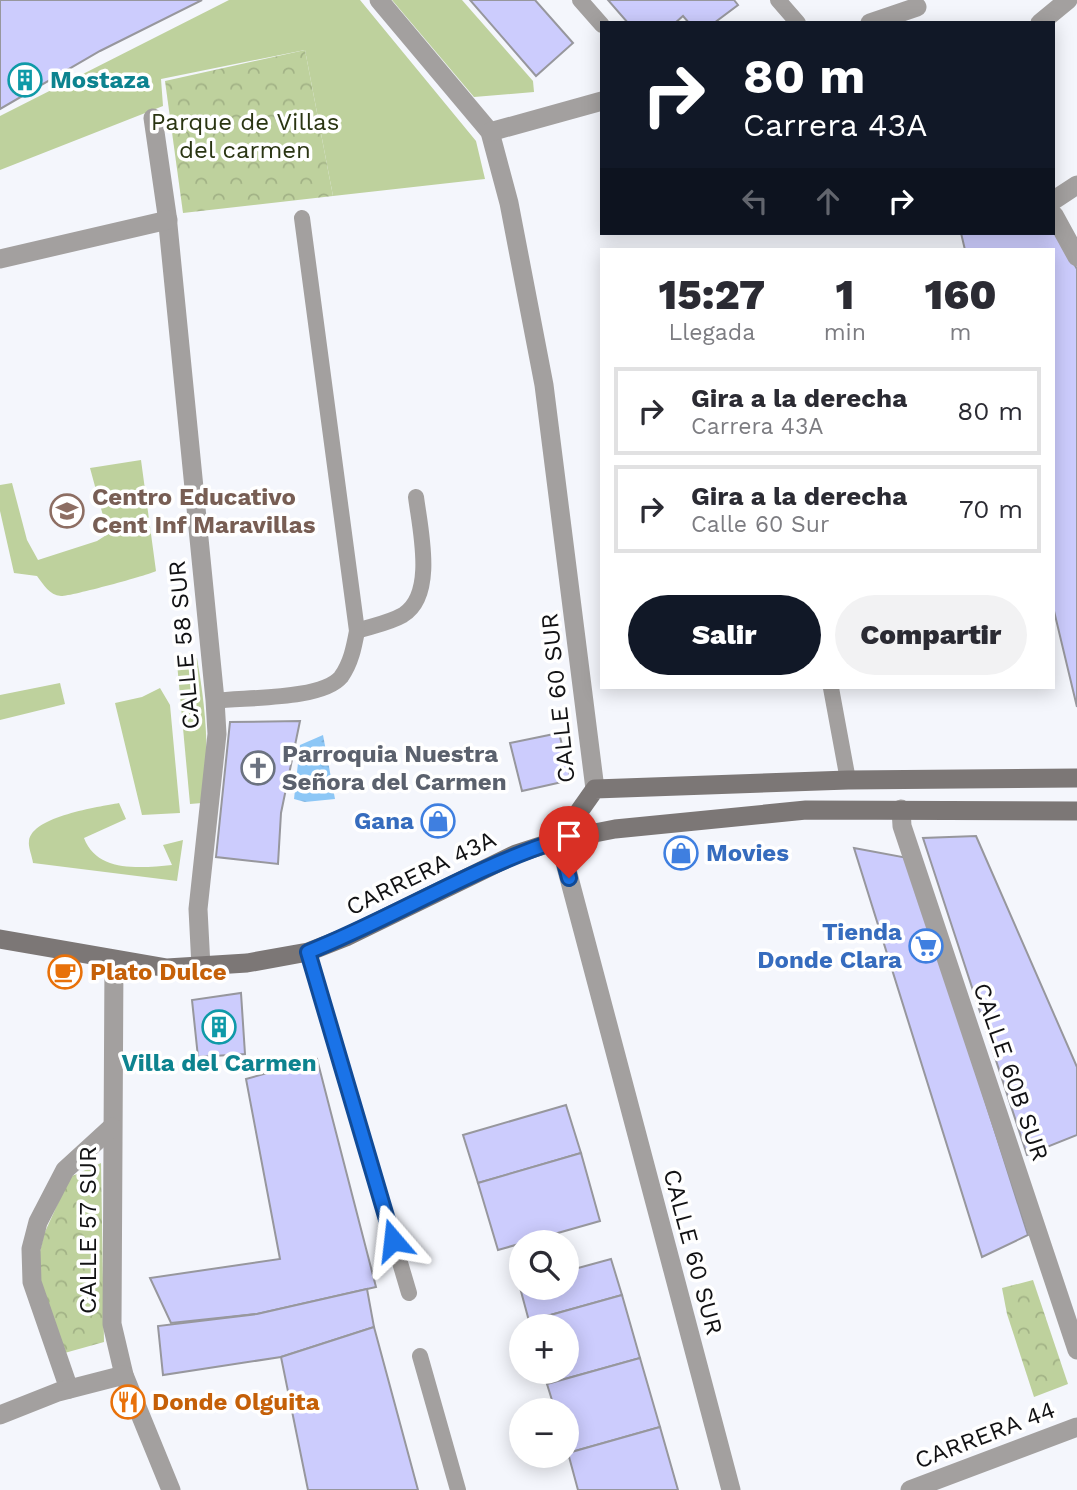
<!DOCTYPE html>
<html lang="es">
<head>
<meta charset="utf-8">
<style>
  :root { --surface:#fff; --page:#f2f2f3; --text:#2b2b33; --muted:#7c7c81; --line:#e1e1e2; --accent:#111827 }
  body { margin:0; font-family:"Work Sans",sans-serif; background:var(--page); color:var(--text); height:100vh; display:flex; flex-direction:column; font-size:26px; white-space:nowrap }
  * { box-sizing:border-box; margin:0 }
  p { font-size:23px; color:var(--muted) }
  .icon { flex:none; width:38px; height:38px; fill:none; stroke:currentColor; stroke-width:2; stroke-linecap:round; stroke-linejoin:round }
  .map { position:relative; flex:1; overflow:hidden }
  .drawer { position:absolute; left:600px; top:248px; width:455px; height:441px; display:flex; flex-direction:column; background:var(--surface); border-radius:0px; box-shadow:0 4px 18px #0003 }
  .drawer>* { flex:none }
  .hud { position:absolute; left:600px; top:21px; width:455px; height:214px; border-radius:0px; box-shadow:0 4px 18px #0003; background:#111827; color:#fff; overflow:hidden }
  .controls { position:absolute; left:509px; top:1230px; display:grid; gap:14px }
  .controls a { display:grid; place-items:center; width:70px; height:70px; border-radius:50%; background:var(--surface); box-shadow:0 4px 18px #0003; font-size:35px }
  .pin { position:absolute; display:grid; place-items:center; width:60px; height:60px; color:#fff; margin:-72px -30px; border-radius:50% 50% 50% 0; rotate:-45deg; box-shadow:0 0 7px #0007 }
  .pin .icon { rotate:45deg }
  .me { position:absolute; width:77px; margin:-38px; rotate:343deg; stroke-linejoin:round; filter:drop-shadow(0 0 5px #0008) }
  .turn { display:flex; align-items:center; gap:24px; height:147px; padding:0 28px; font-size:32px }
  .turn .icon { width:91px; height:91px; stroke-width:2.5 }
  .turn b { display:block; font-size:49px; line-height:60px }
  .lanes { display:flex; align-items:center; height:66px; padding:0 28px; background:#0003; justify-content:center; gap:35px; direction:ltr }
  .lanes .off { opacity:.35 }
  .eta { display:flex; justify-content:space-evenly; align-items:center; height:119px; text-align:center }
  .eta b { font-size:42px; font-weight:800; line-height:49px }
  .cta { display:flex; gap:14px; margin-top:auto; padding:14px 28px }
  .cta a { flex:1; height:80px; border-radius:42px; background:var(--accent); color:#fff; font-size:28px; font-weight:800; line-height:80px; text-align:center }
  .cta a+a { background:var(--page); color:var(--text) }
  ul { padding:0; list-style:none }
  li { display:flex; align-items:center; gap:21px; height:88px; margin:0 14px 10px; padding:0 14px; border:4px solid var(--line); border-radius:0px }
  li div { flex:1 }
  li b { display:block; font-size:26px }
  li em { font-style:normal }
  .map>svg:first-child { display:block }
  .green { fill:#bed19d }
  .park { fill:url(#park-crowns) }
  .water { fill:url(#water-ripples) }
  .building { fill:#ccccfd; stroke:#97979d; stroke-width:2 }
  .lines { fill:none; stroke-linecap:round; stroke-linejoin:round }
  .service { stroke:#a3a09f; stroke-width:16 }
  .minor { stroke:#a3a09f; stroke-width:19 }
  .secondary { stroke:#7c7776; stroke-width:19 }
  .route-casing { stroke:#114b97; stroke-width:18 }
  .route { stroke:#1a73e8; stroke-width:12 }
  .labels { text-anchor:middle; stroke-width:7; stroke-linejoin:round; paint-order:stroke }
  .culture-label { font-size:24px; font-weight:bold; fill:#0d838f; stroke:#fff; text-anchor:start }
  .park-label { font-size:24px; fill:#2a3512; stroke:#fff }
  .education-label { font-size:24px; font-weight:bold; fill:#785e54; stroke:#fff; text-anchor:start }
  .street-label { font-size:24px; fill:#121214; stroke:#fff }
  .worship-label { font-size:24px; font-weight:bold; fill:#5b616d; stroke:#fff; text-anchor:start }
  .shop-label { font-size:24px; font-weight:bold; fill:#366cbe; stroke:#fff; text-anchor:end }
  .food-label { font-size:24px; font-weight:bold; fill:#c56008; stroke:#fff; text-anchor:start }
</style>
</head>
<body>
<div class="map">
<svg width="1077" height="1490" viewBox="0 0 1077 1490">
  <defs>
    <pattern id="park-crowns" width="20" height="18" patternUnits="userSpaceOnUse" patternTransform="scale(1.75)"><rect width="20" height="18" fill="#bed19d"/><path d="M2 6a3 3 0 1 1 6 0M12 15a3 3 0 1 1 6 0" fill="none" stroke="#a2b286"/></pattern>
    <pattern id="water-ripples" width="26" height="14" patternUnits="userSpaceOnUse" patternTransform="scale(1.75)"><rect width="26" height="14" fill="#8dc7f6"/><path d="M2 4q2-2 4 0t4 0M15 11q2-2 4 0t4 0" fill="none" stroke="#79aad2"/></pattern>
  </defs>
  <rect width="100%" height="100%" fill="#f4f6fc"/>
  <g class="green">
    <polygon points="229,0 360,0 476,141 485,179 333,196 305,50 161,79 163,106 0,170 0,116"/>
    <polygon points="392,0 462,0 533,81 534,92 474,97"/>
    <path d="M141,460L156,571C149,575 68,597 61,596C49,595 44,585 37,576L14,573L0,511V485L12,483L27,540L38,560L97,541L108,534L90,468Z"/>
    <path d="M197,658C205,705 211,756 202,803L190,804L177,663Z"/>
    <polygon points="60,683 65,704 0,720 0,695"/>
    <polygon points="160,688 170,705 180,813 142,815 115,703 142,697"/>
    <path d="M119,803L126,819L84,838C97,873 141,868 172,865L163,845L183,840L177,881L33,863C32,856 28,847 29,841C32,816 99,807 119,803Z"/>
  </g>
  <g class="park">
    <polygon points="305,50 333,196 183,213 165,81"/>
    <polygon points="101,1163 104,1342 61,1354 36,1269 44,1234 70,1177"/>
    <polygon points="1033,1280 1068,1384 1034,1397 1007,1314 1002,1288"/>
  </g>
  <polygon class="water" points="323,735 335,799 305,802 294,799 300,745"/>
  <g class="building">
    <polygon points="0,0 202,0 100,51 0,109"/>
    <polygon points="470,0 535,0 573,43 536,76"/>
    <polygon points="608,0 734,0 738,5 714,23 689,23 683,16 675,23 628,23"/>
    <polygon points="1054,229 1077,269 1077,707 1054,611 1054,250 965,250 961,233 1054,233"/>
    <polygon points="300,721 281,813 278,864 216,857 230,722"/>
    <polygon points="559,733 571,780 522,791 510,743"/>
    <polygon points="976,836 1077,1067 1077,1135 1027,1155 923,838"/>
    <polygon points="854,848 908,858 1028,1235 982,1257"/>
    <polygon points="241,993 245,1054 198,1057 192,1000"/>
    <polygon points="317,1059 376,1287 257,1314 171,1323 150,1278 280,1259 246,1079"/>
    <polygon points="566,1105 581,1153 478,1183 463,1135"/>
    <polygon points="581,1153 600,1221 498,1250 478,1183"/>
    <polygon points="611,1259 622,1295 529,1321 519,1284 522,1283 522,1288 567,1288 567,1271"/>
    <polygon points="367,1289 374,1327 281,1357 163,1375 158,1326 257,1314"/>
    <polygon points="622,1295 640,1358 547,1384 544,1372 567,1372 567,1326 531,1326 529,1321"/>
    <polygon points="374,1327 418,1490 308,1490 281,1357"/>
    <polygon points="640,1358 660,1427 568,1453 567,1410 555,1410 547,1384"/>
    <polygon points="660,1427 678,1490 578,1490 568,1453"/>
  </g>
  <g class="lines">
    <g class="service">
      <polyline points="580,0 602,25"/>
      <polyline points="778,0 798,23"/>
      <path d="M357,631C372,626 389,623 403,615C436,595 420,529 416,497"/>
      <polyline points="831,688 848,780"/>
      <path d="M215,701C245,697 322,700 341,677C351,663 354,647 357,631L302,218"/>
      <polyline points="308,952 409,1293"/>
      <polyline points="420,1356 458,1490"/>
    </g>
    <g class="minor">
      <polyline points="379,0 490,132 509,203 544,385 595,789"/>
      <polyline points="870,23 917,7"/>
      <polyline points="1040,23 1068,0"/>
      <polyline points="153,118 167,215 215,700 217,734 198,909 201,967"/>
      <polyline points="490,132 602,101"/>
      <polyline points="1054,200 1077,185"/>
      <polyline points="1054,215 1077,257"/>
      <polyline points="0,259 168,220"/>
      <polyline points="901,809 902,826 1077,1350"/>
      <polyline points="559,840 731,1490"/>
      <polyline points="114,960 112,1324 124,1375 171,1490"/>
      <polyline points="69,1389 32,1282 31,1249 38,1222 65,1170 112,1127"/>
      <polyline points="0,1415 58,1392 124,1375"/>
      <polyline points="910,1490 1077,1427"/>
    </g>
    <g class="secondary">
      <polyline points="559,840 595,789 848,780 1077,778"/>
      <polyline points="0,939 167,968 247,963 308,952 346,937 516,854 559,840 615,829 806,810 1077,811"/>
    </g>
  </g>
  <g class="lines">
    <defs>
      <path id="route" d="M393,1240L308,952C393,918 472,868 559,840L569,878"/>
    </defs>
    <use href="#route" class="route-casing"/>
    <use href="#route" class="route"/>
  </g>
  <defs>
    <symbol id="building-ring" viewBox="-11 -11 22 22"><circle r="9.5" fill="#fff" stroke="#0f9aa8" stroke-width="1.5"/><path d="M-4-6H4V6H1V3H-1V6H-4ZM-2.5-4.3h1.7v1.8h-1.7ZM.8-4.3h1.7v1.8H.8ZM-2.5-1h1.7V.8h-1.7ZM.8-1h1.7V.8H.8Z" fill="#0f9aa8"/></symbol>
    <symbol id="school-ring" viewBox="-11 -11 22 22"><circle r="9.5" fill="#fff" stroke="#8d6e63" stroke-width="1.5"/><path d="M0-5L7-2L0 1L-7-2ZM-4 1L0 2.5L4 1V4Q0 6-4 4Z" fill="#8d6e63"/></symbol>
    <symbol id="church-ring" viewBox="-11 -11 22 22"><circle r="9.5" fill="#fff" stroke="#6b7280" stroke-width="1.5"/><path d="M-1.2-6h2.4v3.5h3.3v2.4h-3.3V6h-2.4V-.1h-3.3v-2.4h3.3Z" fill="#6b7280"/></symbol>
    <symbol id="shop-ring" viewBox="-11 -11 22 22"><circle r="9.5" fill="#fff" stroke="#3f7fe0" stroke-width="1.5"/><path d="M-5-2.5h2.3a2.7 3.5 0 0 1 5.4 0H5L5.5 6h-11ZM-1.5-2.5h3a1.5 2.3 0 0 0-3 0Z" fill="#3f7fe0"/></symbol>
    <symbol id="supermarket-ring" viewBox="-11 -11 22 22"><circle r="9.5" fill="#fff" stroke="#3f7fe0" stroke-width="1.5"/><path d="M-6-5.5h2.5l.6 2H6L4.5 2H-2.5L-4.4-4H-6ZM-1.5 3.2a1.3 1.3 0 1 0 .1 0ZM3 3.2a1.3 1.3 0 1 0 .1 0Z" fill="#3f7fe0"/></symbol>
    <symbol id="cafe-ring" viewBox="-11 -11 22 22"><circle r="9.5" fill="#fff" stroke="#e8710a" stroke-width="1.5"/><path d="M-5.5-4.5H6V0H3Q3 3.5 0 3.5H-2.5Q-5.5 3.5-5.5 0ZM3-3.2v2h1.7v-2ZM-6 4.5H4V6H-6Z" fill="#e8710a"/></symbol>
    <symbol id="restaurant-ring" viewBox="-11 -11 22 22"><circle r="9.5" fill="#fff" stroke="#e8710a" stroke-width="1.5"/><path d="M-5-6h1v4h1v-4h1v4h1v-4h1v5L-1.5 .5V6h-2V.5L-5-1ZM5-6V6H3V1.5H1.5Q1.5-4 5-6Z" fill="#e8710a"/></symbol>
  </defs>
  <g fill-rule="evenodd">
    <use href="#building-ring" x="6" y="61" width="38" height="38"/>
    <use href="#school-ring" x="48" y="492" width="38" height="38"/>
    <use href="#church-ring" x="239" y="749" width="38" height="38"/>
    <use href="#shop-ring" x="419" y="802" width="38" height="38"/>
    <use href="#shop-ring" x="662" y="834" width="38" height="38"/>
    <use href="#supermarket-ring" x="907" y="927" width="38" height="38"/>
    <use href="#cafe-ring" x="46" y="953" width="38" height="38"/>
    <use href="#building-ring" x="200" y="1008" width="38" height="38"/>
    <use href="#restaurant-ring" x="109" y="1383" width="38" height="38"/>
  </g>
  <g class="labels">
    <g class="culture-label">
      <text x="50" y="88">Mostaza</text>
      <text x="219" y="1071" text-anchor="middle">Villa del Carmen</text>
    </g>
    <g class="park-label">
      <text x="245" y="130">Parque de Villas<tspan x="245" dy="28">del carmen</tspan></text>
    </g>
    <g class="education-label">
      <text x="92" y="505">Centro Educativo<tspan x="92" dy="28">Cent Inf Maravillas</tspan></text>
    </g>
    <g class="street-label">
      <text transform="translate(184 645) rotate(-95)" y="8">CALLE 58 SUR</text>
      <text transform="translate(558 698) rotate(-96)" y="8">CALLE 60 SUR</text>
      <text transform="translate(421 873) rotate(-26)" y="8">CARRERA 43A</text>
      <text transform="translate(1011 1072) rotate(71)" y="8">CALLE 60B SUR</text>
      <text transform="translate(88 1230) rotate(-90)" y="8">CALLE 57 SUR</text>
      <text transform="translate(693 1252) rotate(75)" y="8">CALLE 60 SUR</text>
      <text transform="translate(985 1435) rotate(-21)" y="8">CARRERA 44</text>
    </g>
    <g class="worship-label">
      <text x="282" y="762">Parroquia Nuestra<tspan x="282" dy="28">Señora del Carmen</tspan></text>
    </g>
    <g class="shop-label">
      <text x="414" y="829">Gana</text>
      <text x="706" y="861" text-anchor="start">Movies</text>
      <text x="902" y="940">Tienda<tspan x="902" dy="28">Donde Clara</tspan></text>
    </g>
    <g class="food-label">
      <text x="90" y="980">Plato Dulce</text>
      <text x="152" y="1410">Donde Olguita</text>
    </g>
  </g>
</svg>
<div class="controls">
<a><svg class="icon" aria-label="search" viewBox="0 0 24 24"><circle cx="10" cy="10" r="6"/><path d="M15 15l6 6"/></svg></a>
<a>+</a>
<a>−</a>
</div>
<div class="pin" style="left:569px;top:878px;background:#d93025"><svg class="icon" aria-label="arrive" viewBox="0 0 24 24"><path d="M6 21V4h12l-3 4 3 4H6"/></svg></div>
<svg class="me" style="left:393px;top:1240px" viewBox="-20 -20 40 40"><path d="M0-17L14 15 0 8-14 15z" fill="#1a73e8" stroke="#fff" stroke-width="4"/></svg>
<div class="hud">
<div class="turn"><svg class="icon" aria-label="right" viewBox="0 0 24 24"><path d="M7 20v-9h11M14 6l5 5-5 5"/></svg><div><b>80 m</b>Carrera 43A</div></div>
<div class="lanes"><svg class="icon off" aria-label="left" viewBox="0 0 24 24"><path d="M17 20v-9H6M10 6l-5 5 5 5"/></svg><svg class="icon off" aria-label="ahead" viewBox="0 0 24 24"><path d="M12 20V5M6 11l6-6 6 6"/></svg><svg class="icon" aria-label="right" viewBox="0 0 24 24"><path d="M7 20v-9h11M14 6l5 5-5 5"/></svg></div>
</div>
<section class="drawer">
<div class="eta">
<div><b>15:27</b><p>Llegada</p></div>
<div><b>1</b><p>min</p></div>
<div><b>160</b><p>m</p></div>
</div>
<ul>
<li><svg class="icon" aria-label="right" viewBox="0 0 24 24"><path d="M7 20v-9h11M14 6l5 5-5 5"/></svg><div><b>Gira a la derecha</b><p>Carrera 43A</p></div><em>80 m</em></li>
<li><svg class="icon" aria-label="right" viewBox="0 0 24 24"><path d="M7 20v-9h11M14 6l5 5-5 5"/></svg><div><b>Gira a la derecha</b><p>Calle 60 Sur</p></div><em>70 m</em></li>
</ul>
<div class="cta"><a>Salir</a><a>Compartir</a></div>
</section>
</div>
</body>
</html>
